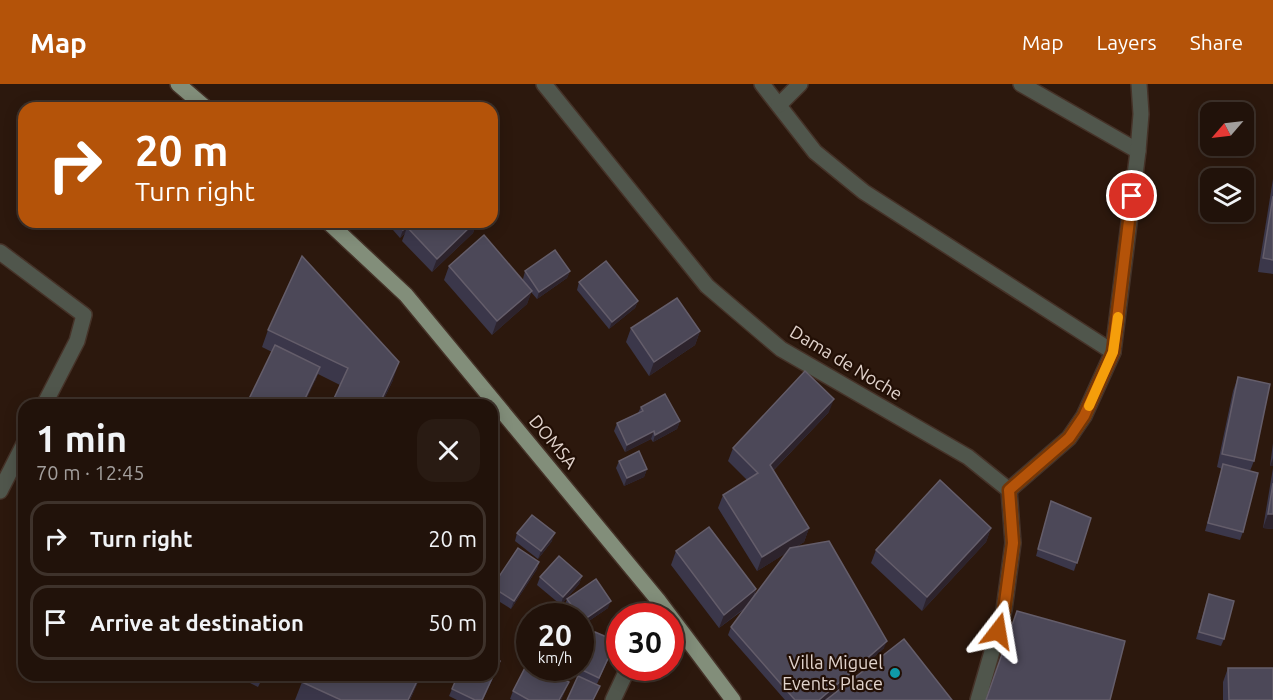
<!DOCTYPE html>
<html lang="en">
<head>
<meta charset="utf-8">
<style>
  :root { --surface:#21120a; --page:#291b13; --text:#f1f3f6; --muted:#a29e9c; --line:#3e322b; --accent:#b45309 }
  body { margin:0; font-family:Ubuntu,sans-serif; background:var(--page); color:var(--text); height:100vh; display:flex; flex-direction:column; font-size:22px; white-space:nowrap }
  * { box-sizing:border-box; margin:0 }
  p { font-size:20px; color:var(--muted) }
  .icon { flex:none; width:33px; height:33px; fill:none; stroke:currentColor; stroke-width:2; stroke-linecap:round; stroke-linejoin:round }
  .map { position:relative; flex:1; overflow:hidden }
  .details { position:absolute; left:18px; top:315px; width:480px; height:282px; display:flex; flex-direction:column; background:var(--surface); border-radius:18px; box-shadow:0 3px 15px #0003,0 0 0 2px var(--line) }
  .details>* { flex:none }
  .top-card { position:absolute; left:18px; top:18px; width:480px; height:126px; border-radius:18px; box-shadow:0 3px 15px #0003,0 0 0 2px var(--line); background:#b45309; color:#fff; overflow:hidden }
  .needle { width:39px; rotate:242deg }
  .tools { position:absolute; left:1200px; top:18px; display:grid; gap:12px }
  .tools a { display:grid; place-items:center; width:54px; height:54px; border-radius:12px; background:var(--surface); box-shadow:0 3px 15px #0003,0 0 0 2px var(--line); font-size:30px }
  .speed { position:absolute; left:516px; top:519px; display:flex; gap:12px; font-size:30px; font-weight:700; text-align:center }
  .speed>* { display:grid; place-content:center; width:78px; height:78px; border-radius:50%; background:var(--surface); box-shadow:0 3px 15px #0003,0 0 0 2px var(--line); line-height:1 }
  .speed small { font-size:15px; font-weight:400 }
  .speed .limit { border:9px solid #d22; background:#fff; color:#111 }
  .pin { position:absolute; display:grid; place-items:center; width:51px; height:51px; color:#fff; margin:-26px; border:3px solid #fff; border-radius:50%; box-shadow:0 2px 6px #0007 }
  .me { position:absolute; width:66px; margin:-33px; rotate:14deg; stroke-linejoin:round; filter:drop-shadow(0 0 4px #0008) }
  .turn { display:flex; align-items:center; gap:21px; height:126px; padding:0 18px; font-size:27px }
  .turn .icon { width:78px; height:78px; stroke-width:2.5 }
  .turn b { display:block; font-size:42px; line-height:51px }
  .round { display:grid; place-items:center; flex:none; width:63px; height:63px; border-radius:18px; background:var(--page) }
  .overview { display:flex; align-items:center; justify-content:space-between; height:102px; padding:0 18px }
  h1 { font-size:36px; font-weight:700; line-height:45px }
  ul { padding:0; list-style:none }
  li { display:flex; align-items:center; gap:18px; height:75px; margin:0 12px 9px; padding:0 6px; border:3px solid var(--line); border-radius:18px }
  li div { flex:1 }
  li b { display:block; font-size:22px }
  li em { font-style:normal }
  header { display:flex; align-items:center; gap:36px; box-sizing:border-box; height:84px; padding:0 30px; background:var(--accent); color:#fff }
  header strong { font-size:28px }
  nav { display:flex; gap:33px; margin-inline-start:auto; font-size:21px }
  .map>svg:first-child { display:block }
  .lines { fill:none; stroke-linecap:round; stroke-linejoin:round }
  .minor-casing { stroke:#453228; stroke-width:18 }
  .major-casing { stroke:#453228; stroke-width:18 }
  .minor { stroke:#50564c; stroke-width:15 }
  .major { stroke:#828e7a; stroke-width:15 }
  .wall { fill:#3b374a }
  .shaded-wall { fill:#2d232c }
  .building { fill:#4c4858; stroke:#645d6a; stroke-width:1.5 }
  .route-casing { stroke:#753606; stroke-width:15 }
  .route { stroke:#b45309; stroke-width:10 }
  .slow { stroke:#f59e0b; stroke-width:10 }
  .culture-dot { fill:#0f9aa8; stroke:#220f05; stroke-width:2 }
  .labels { text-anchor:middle; stroke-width:4.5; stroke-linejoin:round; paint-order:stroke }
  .street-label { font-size:18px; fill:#e1d3cc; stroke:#220f05 }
  .poi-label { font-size:18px; fill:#e1d3cc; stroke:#220f05; text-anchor:end }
</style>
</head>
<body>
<header>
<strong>Map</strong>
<nav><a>Map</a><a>Layers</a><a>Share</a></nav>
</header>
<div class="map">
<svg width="1273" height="616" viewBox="0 0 1273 616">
  <rect width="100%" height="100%" fill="#2c180d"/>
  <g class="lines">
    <defs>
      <g id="minor">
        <polyline points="544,0 707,202 781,265 968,373 1009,406 1013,459 1004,526 978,616"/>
        <polyline points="762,0 815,68 864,108 1113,268"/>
        <polyline points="1021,0 1138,67"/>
        <polyline points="779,21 800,0"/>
        <polyline points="0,168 84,231 77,257 44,321"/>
        <polyline points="1009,406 1069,354 1084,332 1113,268 1138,67 1141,30 1139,0"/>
        <polyline points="0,407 24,360"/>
        <polyline points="651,532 658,516"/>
        <polyline points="613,616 628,584"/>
      </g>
      <g id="major">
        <polyline points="178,0 206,24"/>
        <polyline points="328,138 406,211 658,516 733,616"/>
      </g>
    </defs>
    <use href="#minor" class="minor-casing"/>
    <use href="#major" class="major-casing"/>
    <use href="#minor" class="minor"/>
    <use href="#major" class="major"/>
  </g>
  <g class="wall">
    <polygon points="1273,95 1273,190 1258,188"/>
    <polygon points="386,138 477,138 473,149 432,188 402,157 405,149 400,154"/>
    <polygon points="449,182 523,195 525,187 570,187 567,194 537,215 531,208 527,220 492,251 444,196"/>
    <polygon points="579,198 638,217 635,224 609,245 577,206"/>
    <polygon points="631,244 700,247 695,261 649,292 626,258"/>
    <polygon points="268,246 393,296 381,321 331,321 340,301 318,290 315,297 272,268 262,263"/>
    <polygon points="1238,293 1254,377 1250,387 1243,448 1240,456 1205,447 1222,385 1217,383 1233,307"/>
    <polygon points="641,323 680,337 677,345 653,358 651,355 625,368 614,347 617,339 638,329"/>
    <polygon points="829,328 773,387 809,444 804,458 796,463 884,564 825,616 785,616 728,551 731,543 746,524 719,544 671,481 676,467 756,505 754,513 786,469 757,487 718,424 723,411 747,396 728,377 733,364"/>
    <polygon points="1273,359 1273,382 1270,382"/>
    <polygon points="619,377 647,385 644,393 624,402 616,384"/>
    <polygon points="1273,384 1273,445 1263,444"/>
    <polygon points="1051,417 1091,434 1074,487 1036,472"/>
    <polygon points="991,444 986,458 922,527 871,479 876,466"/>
    <polygon points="517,449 552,457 538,475 515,457"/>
    <polygon points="518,464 539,478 537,485 511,525 492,513 492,505"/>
    <polygon points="582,492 579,500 561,521 537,501 540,493"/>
    <polygon points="1209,510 1224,555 1221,562 1196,555"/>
    <polygon points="567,515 608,524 580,543 580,532 571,532 564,523"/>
    <polygon points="613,565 597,600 575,592 578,584"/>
    <polygon points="1228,584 1273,616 1223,616 1223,598"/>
    <polygon points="497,585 483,616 457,616 449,612 452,605"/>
    <polygon points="234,591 264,591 258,603"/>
    <polygon points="421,591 410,616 295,616 302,598"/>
    <polygon points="566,605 561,616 512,616 510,615 513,607"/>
  </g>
  <g class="shaded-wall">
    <polygon points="411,138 417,138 407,143 405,149 400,154 403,146"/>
    <polygon points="475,138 477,138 473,149 432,188 437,175"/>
    <polygon points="570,187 567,194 537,215 539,208"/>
    <polygon points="532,207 527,220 492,251 497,237"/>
    <polygon points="638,217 635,224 609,245 612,238"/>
    <polygon points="700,247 695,261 649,292 654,278"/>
    <polygon points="399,278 393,296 381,321 379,321"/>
    <polygon points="320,283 315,297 304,321 302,321"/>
    <polygon points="834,315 829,328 765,395 770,381"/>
    <polygon points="680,337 677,345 653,358 655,351"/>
    <polygon points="654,347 651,355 625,368 627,361"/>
    <polygon points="1273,374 1273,382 1270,382"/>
    <polygon points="647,385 644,393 624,402 627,394"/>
    <polygon points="1268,430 1273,430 1273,445 1263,444"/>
    <polygon points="809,444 804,458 757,487 762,473"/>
    <polygon points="991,444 986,458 922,527 927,513"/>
    <polygon points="555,449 552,457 538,475 541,467"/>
    <polygon points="539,478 537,485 511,525 514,517"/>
    <polygon points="582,492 579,500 561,521 563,513"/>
    <polygon points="756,505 751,519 719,544 724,531"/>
    <polygon points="611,517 608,524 580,543 582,537"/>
    <polygon points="887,557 884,564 825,616 819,616"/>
    <polygon points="420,591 421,591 410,616 408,616"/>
    <polygon points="569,598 561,616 559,616"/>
  </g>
  <g class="building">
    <polygon points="1273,112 1273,176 1263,174"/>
    <polygon points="396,138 411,138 403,146"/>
    <polygon points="413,138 475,138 437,175 407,143"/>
    <polygon points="484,151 532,207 497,237 449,182"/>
    <polygon points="555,166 570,187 539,208 525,187"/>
    <polygon points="302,172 399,278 379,321 331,321 348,284 268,246"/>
    <polygon points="606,177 638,217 612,238 579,198"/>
    <polygon points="677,214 700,247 654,278 631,244"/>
    <polygon points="275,261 320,283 302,321 246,321"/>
    <polygon points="805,287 834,315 770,381 809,444 762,473 723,411 758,389 733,364"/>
    <polygon points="1238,293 1270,300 1254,377 1222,370"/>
    <polygon points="665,310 680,337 655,351 654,347 627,361 617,339 643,327 641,323"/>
    <polygon points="639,367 647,385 627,394 619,377"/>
    <polygon points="1223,380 1258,389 1243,448 1208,439"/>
    <polygon points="940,396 991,444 927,513 876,466"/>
    <polygon points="1273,399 1273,430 1268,430"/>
    <polygon points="1051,417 1091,434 1077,479 1038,465"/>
    <polygon points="532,431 555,449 541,467 517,449"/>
    <polygon points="709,443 756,505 724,531 676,467"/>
    <polygon points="829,457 887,557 819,616 795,616 731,543 790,464"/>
    <polygon points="518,464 539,478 514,517 492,503"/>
    <polygon points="559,472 582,492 563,513 540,493"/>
    <polygon points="596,495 611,517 582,537 580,532 579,532 567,515"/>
    <polygon points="1209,510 1234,517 1224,555 1199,548"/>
    <polygon points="1017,527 1125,557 1110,616 986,616"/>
    <polygon points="595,548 616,557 599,594 578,584 580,584 580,579"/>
    <polygon points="904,555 952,616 826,616"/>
    <polygon points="492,573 500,577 482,616 475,616 452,605 458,591 492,591"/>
    <polygon points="529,576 530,584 543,584 569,598 559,616 529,616 513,607"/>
    <polygon points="1228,584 1273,584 1273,616 1229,616"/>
    <polygon points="253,591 263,591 261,595"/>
    <polygon points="305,591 420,591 408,616 341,616 302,598"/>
    <polygon points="578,592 600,602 593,616 567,616"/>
  </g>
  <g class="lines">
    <defs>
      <polyline id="route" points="998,547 1004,526 1013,459 1009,406 1069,354 1084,332 1113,268 1132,112"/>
    </defs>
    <use href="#route" class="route-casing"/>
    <use href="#route" class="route"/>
    <polyline class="slow" points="1089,322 1113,268 1118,233"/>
  </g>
  <circle class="culture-dot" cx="895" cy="589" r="6"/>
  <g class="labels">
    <g class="street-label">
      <text transform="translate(846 279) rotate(31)" y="6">Dama de Noche</text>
      <text transform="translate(553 358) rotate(50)" y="6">DOMSA</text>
    </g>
    <g class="poi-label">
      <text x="883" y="585">Villa Miguel<tspan x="883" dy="21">Events Place</tspan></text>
    </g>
  </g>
</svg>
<div class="tools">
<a><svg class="needle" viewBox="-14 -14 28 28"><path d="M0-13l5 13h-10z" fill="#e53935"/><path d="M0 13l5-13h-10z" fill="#a29e9c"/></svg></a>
<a><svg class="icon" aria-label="layers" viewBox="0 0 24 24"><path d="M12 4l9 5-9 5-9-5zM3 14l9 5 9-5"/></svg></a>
</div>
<div class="speed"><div>20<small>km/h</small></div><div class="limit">30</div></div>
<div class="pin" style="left:1132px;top:112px;background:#d93025"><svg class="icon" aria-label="arrive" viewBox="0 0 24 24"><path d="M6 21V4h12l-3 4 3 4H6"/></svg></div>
<svg class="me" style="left:998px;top:547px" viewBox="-20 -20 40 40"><path d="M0-17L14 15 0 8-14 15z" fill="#b45309" stroke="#fff" stroke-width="4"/></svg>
<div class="top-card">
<div class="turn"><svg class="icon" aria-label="right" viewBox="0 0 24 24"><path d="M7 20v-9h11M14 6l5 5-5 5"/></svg><div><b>20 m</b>Turn right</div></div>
</div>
<section class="details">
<div class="overview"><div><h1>1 min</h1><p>70 m · 12:45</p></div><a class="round"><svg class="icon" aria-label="close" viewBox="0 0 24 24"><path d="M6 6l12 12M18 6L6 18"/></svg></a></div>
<ul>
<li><svg class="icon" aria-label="right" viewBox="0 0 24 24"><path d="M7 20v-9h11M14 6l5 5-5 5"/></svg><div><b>Turn right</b></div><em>20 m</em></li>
<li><svg class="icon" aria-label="arrive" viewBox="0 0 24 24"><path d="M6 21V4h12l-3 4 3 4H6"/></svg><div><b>Arrive at destination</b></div><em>50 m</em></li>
</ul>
</section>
</div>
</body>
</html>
